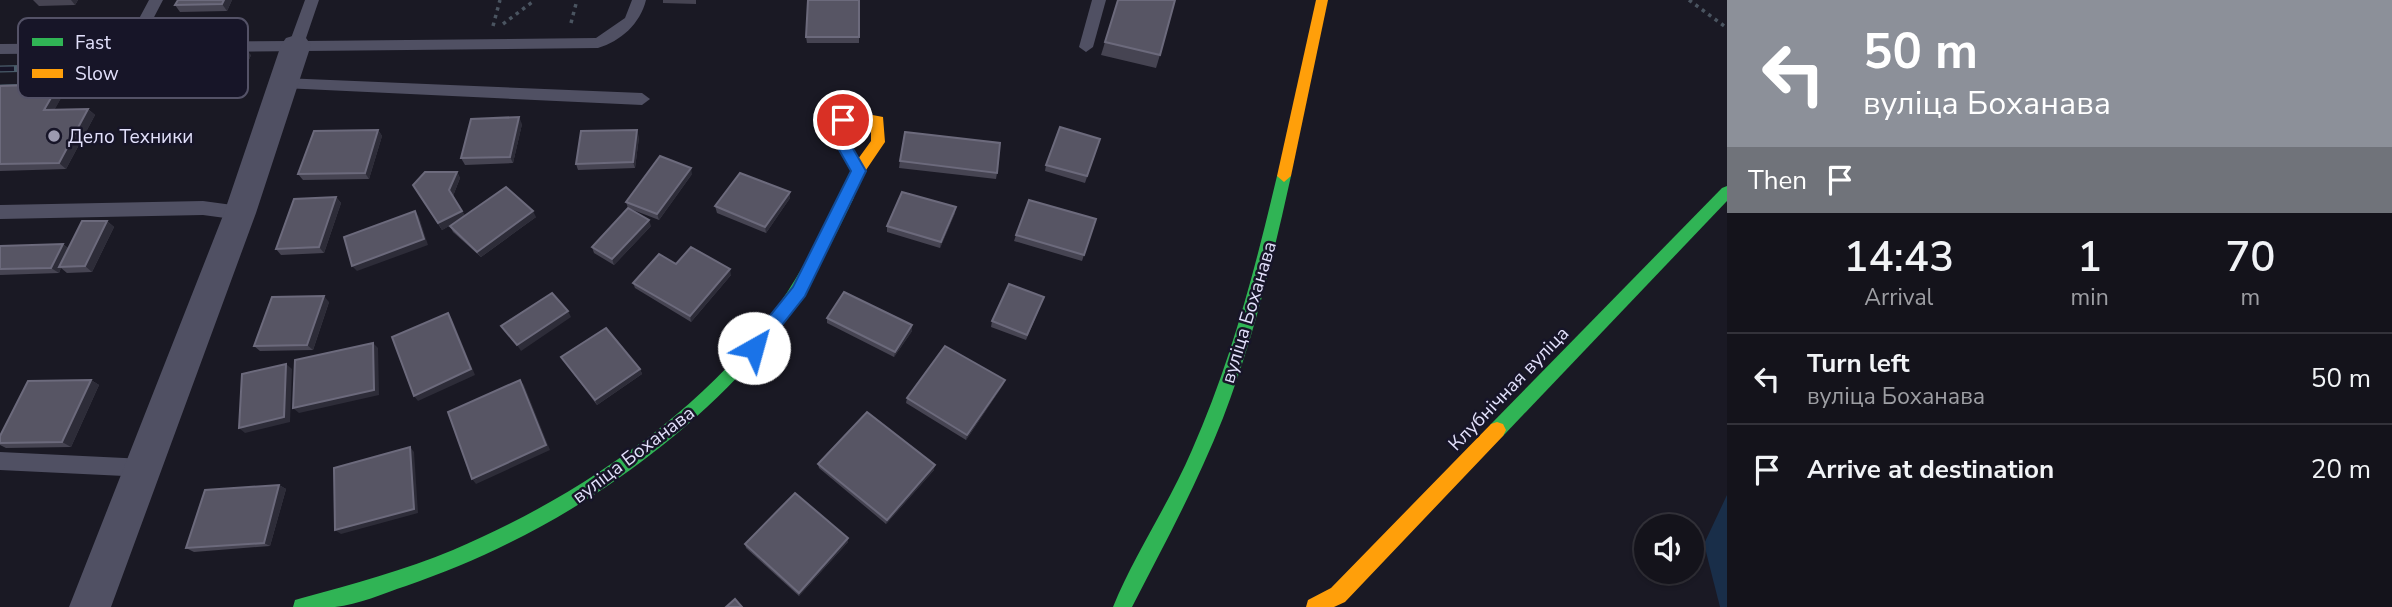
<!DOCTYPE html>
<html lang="en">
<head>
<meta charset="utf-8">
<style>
  :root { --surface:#14131b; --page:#212028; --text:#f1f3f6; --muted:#9d9ea3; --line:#33323a }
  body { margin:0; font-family:"Nunito Sans",sans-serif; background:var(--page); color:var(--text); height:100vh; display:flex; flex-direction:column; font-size:26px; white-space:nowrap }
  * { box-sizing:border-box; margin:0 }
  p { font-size:23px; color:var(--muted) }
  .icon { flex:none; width:38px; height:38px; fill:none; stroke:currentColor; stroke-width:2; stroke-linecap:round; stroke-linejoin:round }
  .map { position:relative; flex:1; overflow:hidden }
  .sheet { display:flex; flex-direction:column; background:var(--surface); width:665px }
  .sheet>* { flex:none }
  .guide { background:#8c9099; color:#fff; overflow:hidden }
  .fabs { position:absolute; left:1634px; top:514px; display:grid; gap:14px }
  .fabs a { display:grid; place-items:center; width:70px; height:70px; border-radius:50%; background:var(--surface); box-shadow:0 2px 5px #0004,0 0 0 2px var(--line); font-size:35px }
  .pin { position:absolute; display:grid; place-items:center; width:60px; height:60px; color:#fff; margin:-30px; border:4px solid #fff; border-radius:50%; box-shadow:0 2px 7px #0007 }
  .me { position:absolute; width:77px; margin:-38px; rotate:38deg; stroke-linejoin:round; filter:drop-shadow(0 0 5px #0008) }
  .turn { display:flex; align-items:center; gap:24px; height:147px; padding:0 21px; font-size:32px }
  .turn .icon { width:91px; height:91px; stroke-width:2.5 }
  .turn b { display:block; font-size:49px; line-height:60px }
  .then { display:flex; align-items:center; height:66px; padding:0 21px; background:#0003; gap:14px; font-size:26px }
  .eta { display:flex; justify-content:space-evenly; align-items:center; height:119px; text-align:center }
  .eta b { font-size:42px; font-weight:600; line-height:49px }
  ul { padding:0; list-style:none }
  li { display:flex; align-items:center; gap:21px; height:91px; padding:0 21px; border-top:2px solid var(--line) }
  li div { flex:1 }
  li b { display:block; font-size:26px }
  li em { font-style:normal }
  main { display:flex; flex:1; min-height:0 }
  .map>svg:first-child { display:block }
  .water { fill:#192e49 }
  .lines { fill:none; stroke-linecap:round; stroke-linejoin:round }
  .path { stroke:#4a5460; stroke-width:3.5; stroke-dasharray:3.5 4.5; stroke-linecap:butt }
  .lane { fill:#505063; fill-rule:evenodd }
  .street { fill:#505063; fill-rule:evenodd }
  .fast { fill:#30b455; fill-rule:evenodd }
  .slow { fill:#ff9f0a; fill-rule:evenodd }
  .rail-casing { stroke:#4a5c6a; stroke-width:7 }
  .rail { stroke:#171528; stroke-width:4.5; stroke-dasharray:14; stroke-linecap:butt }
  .wall { fill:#464452 }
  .shaded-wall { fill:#2d2c38 }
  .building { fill:#575564; stroke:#6c6a7c; stroke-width:2 }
  .route { fill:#1a73e8; stroke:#114b97; stroke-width:2 }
  .poi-dot { fill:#9c9ab0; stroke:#171528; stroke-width:2.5 }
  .labels { text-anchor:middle; stroke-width:5; stroke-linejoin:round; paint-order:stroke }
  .poi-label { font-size:19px; fill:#e2e0fb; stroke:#171528; text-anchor:start }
  .street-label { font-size:19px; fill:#e2e0fb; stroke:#171528 }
  .key { fill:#171528; stroke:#545267; stroke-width:2 }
  .key-label { font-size:19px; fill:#e2e0fb }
</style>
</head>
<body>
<main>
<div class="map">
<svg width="1727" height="607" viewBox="0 0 1727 607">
  <rect width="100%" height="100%" fill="#1a1924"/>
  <polygon class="water" points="1727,495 1727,607 1720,607 1704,544"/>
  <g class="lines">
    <g class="path">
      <polyline points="1689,0 1727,28"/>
      <polyline points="571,23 577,0"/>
      <polyline points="503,24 535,0"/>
      <polyline points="493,26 500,0"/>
    </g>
    <g class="lane">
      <path d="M149,0H163L141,42L290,41L305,0H319L305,41L596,38L625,18L632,0H646C640,24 621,41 598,48L0,54V44L126,43Z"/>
      <polygon points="1092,0 1106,0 1093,47 1086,52 1079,47"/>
      <polygon points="283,78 642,93 650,99 642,105 283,88 276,83"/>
      <polygon points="203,201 240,206 246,208 248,213 246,218 240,220 203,215 0,219 0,205"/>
      <polygon points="0,452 145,459 152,462 155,468 152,474 145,477 0,470"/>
    </g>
    <polygon class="street" points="296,35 306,38 311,45 256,213 111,607 69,607 224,213 281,45 286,38"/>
    <g class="fast">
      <path d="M1284,170L1291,176C1273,258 1253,340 1223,418C1197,484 1164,545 1132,607H1113C1135,553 1169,504 1192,450C1231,362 1255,269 1277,176Z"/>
      <polygon points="1727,186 1727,201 1503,436 1497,438 1491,436 1488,430 1491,424 1722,188"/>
      <path d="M847,191L854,197C825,258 794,317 747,367C655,466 535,542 406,586C384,593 358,605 335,607C321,607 306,607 293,607L295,600L302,598C353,584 405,570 453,550C574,499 704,412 780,303C804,268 822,231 842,193Z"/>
    </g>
    <g class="slow">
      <polygon points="1316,0 1328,0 1291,176 1284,182 1277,176"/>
      <path d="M862,113L883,117L885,142L864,173L852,201L847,203L840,197L851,171L834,141L836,120L843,115ZM862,123L871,125V141L858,159L848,141L850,124Z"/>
      <polygon points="1497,422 1503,424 1506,430 1503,436 1345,602 1334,607 1306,607 1308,600 1331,588 1491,424"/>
    </g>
    <defs>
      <g id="rail">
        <polyline points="0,69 120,66"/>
        <polyline points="0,88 115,85"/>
      </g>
    </defs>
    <use href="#rail" class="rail-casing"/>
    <use href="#rail" class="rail"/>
  </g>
  <g class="wall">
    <polygon points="33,0 78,0 75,5 39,6"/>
    <polygon points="178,0 232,0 227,11 180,12 175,5"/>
    <polygon points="663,0 696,0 696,4 663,3"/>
    <polygon points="859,0 859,43 807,43 806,37"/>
    <polygon points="1118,0 1160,55 1156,68 1101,55"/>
    <polygon points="251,55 238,84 196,84 191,78"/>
    <polygon points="59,84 65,91 54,110 88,109 95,115 66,169 0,171 0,86"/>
    <polygon points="522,124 513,163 465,165 461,158"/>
    <polygon points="378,130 382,136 369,179 303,180 298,174"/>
    <polygon points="639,137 635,168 578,170 576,164"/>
    <polygon points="1100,139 1085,183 1045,171 1046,165"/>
    <polygon points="900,161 997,173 996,179 899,168"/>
    <polygon points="457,172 460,178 453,196 465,216 536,217 481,257 453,232 450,226 456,222 442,230 413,185"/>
    <polygon points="692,174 659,220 628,208 626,202"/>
    <polygon points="336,197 341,203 324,253 281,255 276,249"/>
    <polygon points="790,198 766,233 717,213 715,206"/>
    <polygon points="955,213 940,248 887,232 887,226"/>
    <polygon points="1096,219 1082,261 1014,241 1016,235"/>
    <polygon points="107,221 114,227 92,272 67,273 61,268 59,273 0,275 0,246 63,244 69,249"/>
    <polygon points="651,226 614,265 594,253 592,247"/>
    <polygon points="676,264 731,275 691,322 635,288 633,283"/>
    <polygon points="329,302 313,350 260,351 254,346"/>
    <polygon points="1042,302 1026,340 991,327 992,321"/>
    <polygon points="827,318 912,325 912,331 894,357 827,323"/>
    <polygon points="561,357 640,369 642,374 597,405"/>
    <polygon points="91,380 99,385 71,447 6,448 0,445 0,436"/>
    <polygon points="1005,380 1003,385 966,440 906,403 907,398"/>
    <polygon points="818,464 934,470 886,524 819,468"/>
    <polygon points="279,485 286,489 270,546 194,552 186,548"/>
    <polygon points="848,538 848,542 799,596 746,548 745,544"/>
  </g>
  <g class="shaded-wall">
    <polygon points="71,0 78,0 75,5"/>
    <polygon points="224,0 232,0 227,11 222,4"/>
    <polygon points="246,49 251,55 238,84 233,77"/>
    <polygon points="59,84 65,91 51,116 44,110"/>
    <polygon points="88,109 95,115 66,169 59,163"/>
    <polygon points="519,117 522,124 513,163 510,157"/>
    <polygon points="378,130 382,136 369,179 365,173"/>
    <polygon points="637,130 639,137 635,168 633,162"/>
    <polygon points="691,168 692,174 659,220 657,214"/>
    <polygon points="457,172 460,178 453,196 449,190"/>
    <polygon points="790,192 790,198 766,233 765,227"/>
    <polygon points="336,197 341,203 324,253 319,247"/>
    <polygon points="956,207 955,213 940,248 941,242"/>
    <polygon points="415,211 419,217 428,245 357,271 352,266"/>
    <polygon points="462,211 466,217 442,230 438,223"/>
    <polygon points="533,211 536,217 481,257 477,252"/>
    <polygon points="649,220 651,226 614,265 612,259"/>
    <polygon points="107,221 114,227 92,272 85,266"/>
    <polygon points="63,244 70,250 59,267 61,268 59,273 51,268"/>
    <polygon points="730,269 731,275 691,322 690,316"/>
    <polygon points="324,296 329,302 313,350 307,345"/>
    <polygon points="568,311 571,317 521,351 517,345"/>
    <polygon points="448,313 452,319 475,375 418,401 414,396"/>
    <polygon points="912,325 912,331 894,357 895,352"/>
    <polygon points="373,343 378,348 379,395 299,413 293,408"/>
    <polygon points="286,364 292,369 290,422 245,433 239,428"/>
    <polygon points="640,369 642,374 597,405 595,400"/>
    <polygon points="91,380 99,385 71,447 62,442"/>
    <polygon points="520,380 524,385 550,450 476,484 472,479"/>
    <polygon points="1005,380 1003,385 966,440 967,435"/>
    <polygon points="410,447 414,452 418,513 341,534 335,530"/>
    <polygon points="935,465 934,470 886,524 887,520"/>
    <polygon points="279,485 286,489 270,546 264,543"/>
    <polygon points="848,538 848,542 799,596 799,593"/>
  </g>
  <g class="building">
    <polygon points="178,0 224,0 222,4 175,5"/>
    <polygon points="808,0 859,0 859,37 806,37"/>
    <polygon points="1118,0 1175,0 1160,55 1105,42"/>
    <polygon points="59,84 44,110 88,109 59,163 0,164 0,86"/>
    <polygon points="519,117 510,157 461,158 471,119"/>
    <polygon points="1060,127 1100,139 1087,176 1046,165"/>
    <polygon points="378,130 365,173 298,174 314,131"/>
    <polygon points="637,130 633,162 576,164 581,131"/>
    <polygon points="905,132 1000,143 997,173 900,161"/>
    <polygon points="660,156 691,168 657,214 626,202"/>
    <polygon points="425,172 457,172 449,190 462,211 438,223 413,185"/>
    <polygon points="740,173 790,192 765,227 715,206"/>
    <polygon points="506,187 533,211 477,252 450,226"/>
    <polygon points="902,192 956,207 941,242 887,226"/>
    <polygon points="336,197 319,247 276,249 294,199"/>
    <polygon points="1029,200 1096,219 1084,255 1016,235"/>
    <polygon points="628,208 649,220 612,259 592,247"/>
    <polygon points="415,211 424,239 352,266 344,237"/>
    <polygon points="82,221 107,221 85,266 59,267"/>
    <polygon points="63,244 51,268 0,269 0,246"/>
    <polygon points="691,247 730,269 690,316 633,283 659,254 676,264"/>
    <polygon points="1009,284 1044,297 1027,335 992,321"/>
    <polygon points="844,292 912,325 895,352 827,318"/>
    <polygon points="552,293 568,311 517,345 501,326"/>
    <polygon points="324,296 307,345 254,346 272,297"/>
    <polygon points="448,313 471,369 414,396 392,337"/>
    <polygon points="606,328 640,369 595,400 561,357"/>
    <polygon points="373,343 374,390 293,408 295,360"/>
    <polygon points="945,346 1005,380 967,435 907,398"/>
    <polygon points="286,364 284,417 239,428 242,374"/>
    <polygon points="91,380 62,442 0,443 0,436 28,381"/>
    <polygon points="520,380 546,445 472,479 448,412"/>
    <polygon points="867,412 935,465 887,520 818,464"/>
    <polygon points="410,447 414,509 335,530 334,468"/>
    <polygon points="279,485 264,543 186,548 205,490"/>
    <polygon points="795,493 848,538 799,593 745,544"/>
    <polygon points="735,599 742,607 726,607"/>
  </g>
  <polygon class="route" points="843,115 850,120 848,140 866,171 805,296 760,353 748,353 746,348 748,343 793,287 851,171 834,141 836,120"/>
  <circle class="poi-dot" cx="54" cy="136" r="7"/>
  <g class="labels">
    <g class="poi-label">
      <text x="68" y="143">Дело Техники</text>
    </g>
    <g class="street-label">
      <text transform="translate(1248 312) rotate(-73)" y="7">вуліца Боханава</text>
      <text transform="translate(1508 388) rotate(-46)" y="7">Клубнічная вуліца</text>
      <text transform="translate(633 454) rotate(-37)" y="7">вуліца Боханава</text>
    </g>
  </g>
  <rect x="18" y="18" width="230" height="80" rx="10" class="key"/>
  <rect x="32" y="38" width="31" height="8" fill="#30b455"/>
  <rect x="32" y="69" width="31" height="9" fill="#ff9f0a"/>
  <g class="key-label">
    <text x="75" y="49">Fast</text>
    <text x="75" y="80">Slow</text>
  </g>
</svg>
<div class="fabs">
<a><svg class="icon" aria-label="sound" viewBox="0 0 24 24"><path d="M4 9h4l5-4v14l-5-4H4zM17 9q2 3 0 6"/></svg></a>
</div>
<div class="pin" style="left:843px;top:120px;background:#d93025"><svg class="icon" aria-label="arrive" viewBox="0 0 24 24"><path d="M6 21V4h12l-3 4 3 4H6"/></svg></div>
<svg class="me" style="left:754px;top:348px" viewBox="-20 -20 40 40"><circle r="19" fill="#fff"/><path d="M0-13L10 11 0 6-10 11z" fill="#1a73e8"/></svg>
</div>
<section class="sheet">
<div class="guide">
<div class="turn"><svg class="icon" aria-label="left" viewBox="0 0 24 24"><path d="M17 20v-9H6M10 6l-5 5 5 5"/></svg><div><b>50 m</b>вуліца Боханава</div></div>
<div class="then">Then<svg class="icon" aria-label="arrive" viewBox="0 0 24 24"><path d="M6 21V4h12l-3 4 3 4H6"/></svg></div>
</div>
<div class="eta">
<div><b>14:43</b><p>Arrival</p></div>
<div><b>1</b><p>min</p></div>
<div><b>70</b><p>m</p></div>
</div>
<ul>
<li><svg class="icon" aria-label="left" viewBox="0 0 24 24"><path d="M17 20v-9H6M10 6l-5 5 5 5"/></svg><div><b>Turn left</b><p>вуліца Боханава</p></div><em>50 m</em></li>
<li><svg class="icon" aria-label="arrive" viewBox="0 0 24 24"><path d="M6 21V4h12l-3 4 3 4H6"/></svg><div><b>Arrive at destination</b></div><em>20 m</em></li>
</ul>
</section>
</main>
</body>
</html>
